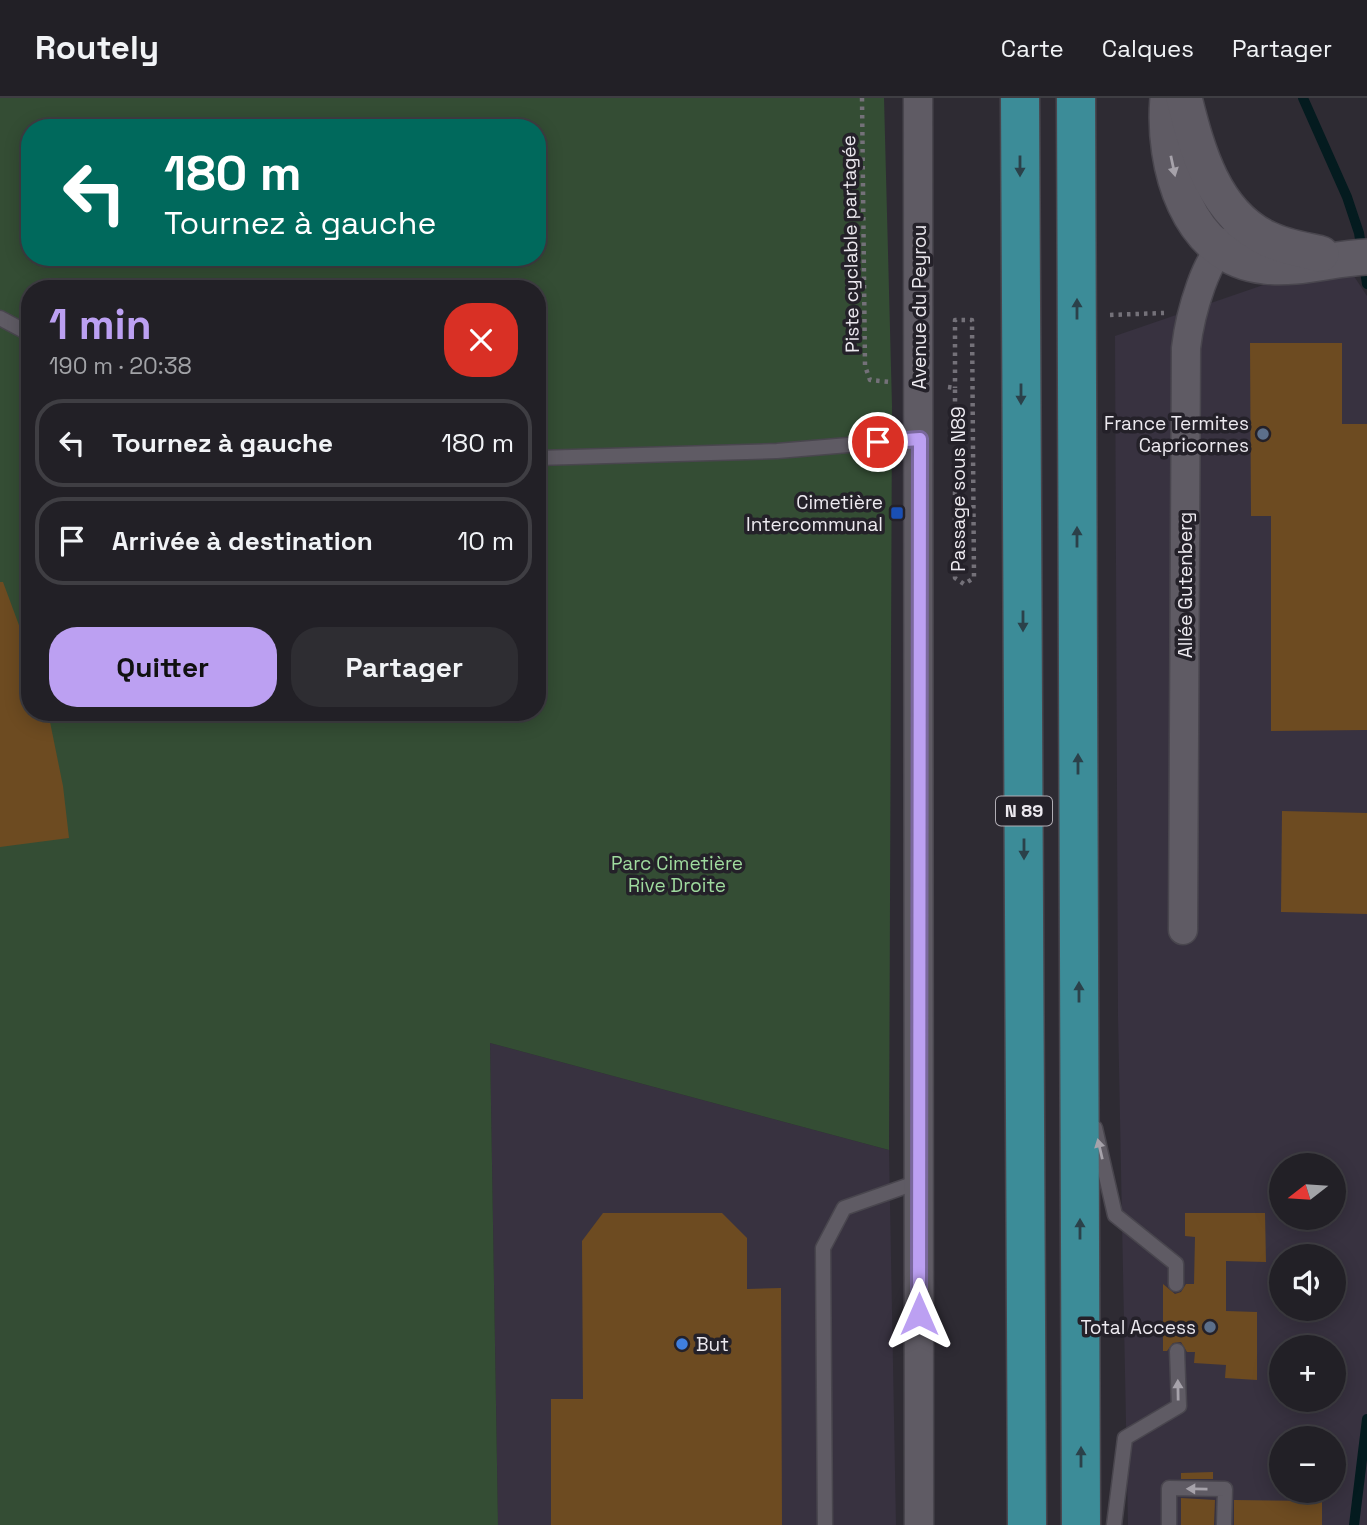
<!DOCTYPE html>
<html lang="fr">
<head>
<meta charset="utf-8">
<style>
  :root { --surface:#222026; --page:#2e2d32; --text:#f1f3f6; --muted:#a2a3a7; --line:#3f3e43; --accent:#bca0f2 }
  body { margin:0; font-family:"Space Grotesk",sans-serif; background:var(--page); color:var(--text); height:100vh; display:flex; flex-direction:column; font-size:26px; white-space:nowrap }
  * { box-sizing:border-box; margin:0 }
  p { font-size:23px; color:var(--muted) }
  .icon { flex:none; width:38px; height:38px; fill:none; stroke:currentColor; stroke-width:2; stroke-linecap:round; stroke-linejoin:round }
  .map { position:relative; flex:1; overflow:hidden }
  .panel { position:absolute; left:21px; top:182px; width:525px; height:441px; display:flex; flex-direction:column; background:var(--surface); border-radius:28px; box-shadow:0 4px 18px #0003,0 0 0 2px var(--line) }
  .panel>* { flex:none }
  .top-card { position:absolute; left:21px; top:21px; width:525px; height:147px; border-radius:28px; box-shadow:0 4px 18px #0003,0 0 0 2px var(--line); background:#00695c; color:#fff; overflow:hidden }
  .needle { width:46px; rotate:253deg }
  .fabs { position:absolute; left:1269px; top:1055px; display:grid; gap:14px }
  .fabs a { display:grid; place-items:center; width:77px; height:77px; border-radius:50%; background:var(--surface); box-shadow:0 4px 18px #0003,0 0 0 2px var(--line); font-size:35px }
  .pin { position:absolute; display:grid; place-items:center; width:60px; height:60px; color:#fff; margin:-30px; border:4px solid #fff; border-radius:50%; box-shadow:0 2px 7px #0007 }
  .me { position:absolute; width:77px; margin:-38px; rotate:0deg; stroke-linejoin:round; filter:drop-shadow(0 0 5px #0008) }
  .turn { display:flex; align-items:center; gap:24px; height:147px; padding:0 28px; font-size:32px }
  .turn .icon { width:91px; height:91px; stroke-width:2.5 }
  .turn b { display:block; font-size:49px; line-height:60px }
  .round { display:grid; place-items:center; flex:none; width:74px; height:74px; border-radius:28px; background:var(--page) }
  .overview { display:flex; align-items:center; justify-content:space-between; height:119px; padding:0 28px }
  h1 { font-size:42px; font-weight:700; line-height:52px; color:var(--accent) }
  .button { display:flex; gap:14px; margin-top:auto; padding:14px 28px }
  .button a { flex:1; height:80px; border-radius:28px; background:var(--accent); color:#111; font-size:28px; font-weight:700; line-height:80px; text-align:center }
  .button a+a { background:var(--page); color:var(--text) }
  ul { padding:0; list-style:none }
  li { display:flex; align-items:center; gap:21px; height:88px; margin:0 14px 10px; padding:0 14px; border:4px solid var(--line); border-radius:28px }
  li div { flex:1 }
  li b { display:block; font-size:26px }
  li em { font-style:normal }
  header { display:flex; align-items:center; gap:42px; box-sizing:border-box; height:98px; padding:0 35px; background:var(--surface); border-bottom:2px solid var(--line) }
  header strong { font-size:33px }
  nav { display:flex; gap:38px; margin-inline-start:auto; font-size:24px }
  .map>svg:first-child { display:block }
  .built { fill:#383240; fill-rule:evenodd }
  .green { fill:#344d34; fill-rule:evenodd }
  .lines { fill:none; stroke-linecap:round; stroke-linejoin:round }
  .stream { stroke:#041b1f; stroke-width:10 }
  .building { fill:#6d4b21 }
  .service-casing { stroke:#49464e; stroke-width:17 }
  .minor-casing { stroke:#49464e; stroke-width:31 }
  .tertiary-casing { stroke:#49464e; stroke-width:38 }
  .trunk-casing { stroke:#49464e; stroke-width:41 }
  .path { stroke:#747179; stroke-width:4.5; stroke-dasharray:3.5 5; stroke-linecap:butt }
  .service { stroke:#5f5b64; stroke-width:14 }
  .minor { stroke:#5f5b64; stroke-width:28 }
  .tertiary { stroke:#5f5b64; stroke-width:35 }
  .trunk { stroke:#3c8c98; stroke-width:38 }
  .oneway { fill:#2b414a }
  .oneway2 { fill:#a6a2aa }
  .route-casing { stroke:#7a689d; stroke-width:18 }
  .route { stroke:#bca0f2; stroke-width:12 }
  .service-dot { fill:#5c6f8a; stroke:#242129; stroke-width:2.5 }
  .transit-dot { fill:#1a4fb4; stroke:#242129; stroke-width:2.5 }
  .shop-dot { fill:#3f7fe0; stroke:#242129; stroke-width:2.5 }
  .labels { text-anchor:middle; stroke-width:7; stroke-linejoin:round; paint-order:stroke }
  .shield { fill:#242129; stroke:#b0adb4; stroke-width:2 }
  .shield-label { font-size:18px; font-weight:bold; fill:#ece9ef }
  .street-label { font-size:19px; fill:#ece9ef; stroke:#242129 }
  .poi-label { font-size:19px; fill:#ece9ef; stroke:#242129; text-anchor:end }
  .park-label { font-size:19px; fill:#9fdb9e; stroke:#242129 }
</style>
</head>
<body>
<header>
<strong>Routely</strong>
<nav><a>Carte</a><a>Calques</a><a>Partager</a></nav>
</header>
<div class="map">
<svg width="1367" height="1427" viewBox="0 0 1367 1427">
  <rect width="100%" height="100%" fill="#2e2b33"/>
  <g class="built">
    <path d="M1342,160L1367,198V1427H1128L1118,919L1115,238ZM1281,1068H1334V1120H1281ZM1281,1158H1334V1211H1281ZM1281,1250H1334V1302H1281ZM1281,1340H1334V1393H1281Z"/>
    <polygon points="490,945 889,1052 896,1427 498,1427"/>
  </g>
  <path class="green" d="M0,0H884L892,308L889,1052L490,945L498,1427H0ZM30,30H537V159H30ZM30,191H537V614H30Z"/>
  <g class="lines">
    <g class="stream">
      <polyline points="1303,0 1347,99 1359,135 1367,186"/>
      <polyline points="1354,1427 1367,1321"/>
    </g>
  </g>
  <g class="building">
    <polygon points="1250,245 1342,245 1342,326 1367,326 1367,632 1271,633 1271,418 1251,418"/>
    <polygon points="0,484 3,484 30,557 30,614 48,614 63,688 69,740 0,749"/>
    <polygon points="1282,713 1367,715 1367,816 1281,814"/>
    <polygon points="603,1115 722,1115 747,1140 747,1191 781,1190 782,1427 551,1427 551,1301 583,1301 582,1143"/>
    <polygon points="1185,1115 1265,1115 1266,1164 1226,1163 1226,1213 1257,1214 1257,1282 1225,1280 1226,1267 1194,1265 1195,1254 1187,1254 1181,1244 1173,1245 1167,1253 1163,1253 1163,1186 1175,1196 1181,1194 1186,1186 1194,1186 1195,1139 1185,1138"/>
    <polygon points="1213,1374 1213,1381 1181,1381 1181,1375"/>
    <polygon points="1181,1400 1215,1402 1214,1427 1181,1427"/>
    <polygon points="1234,1402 1322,1403 1322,1427 1234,1427"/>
  </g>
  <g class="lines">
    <defs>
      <g id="service">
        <polyline points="0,220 30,236"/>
        <polyline points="537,360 777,353 920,341"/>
        <polyline points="1095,1030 1115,1117 1176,1166 1176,1186"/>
        <polyline points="825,1427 823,1150 844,1110 918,1084"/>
        <polyline points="1114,1427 1125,1340 1179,1308 1177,1253"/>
        <polyline points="1169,1427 1169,1390 1225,1391 1224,1427"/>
      </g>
      <g id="minor">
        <polyline points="918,0 919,1427"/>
        <path d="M1183,832L1186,250C1189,224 1206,146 1236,141"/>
      </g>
      <g id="tertiary">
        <path d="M1168,0C1162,66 1187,161 1265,168C1299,172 1333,160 1367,159"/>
        <path d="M1184,0C1197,52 1214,116 1268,141C1284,149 1304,152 1321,156"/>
      </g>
      <g id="trunk">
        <polyline points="1020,0 1027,1427"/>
        <polyline points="1076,0 1081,1427"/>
      </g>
    </defs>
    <use href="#service" class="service-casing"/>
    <use href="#minor" class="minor-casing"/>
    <use href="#tertiary" class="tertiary-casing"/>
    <use href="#trunk" class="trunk-casing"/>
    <g class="path">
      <polyline points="862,0 865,268 870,282 890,284"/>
      <polyline points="1110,217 1164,215"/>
      <polyline points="948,289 955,290 955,480 964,486 974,480 972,222 955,222 955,290"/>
    </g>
    <use href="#service" class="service"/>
    <use href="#minor" class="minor"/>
    <use href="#tertiary" class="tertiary"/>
    <use href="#trunk" class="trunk"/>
  </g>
  <defs><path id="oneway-solid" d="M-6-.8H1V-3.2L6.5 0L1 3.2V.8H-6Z" transform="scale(1.75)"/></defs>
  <g class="oneway">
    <use href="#oneway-solid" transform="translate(1020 68) rotate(90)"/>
    <use href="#oneway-solid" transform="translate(1077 211) rotate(-90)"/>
    <use href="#oneway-solid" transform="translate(1021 296) rotate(90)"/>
    <use href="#oneway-solid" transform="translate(1077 439) rotate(-90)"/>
    <use href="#oneway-solid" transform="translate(1023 523) rotate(90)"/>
    <use href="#oneway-solid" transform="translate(1078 666) rotate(-90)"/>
    <use href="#oneway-solid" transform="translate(1024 751) rotate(90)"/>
    <use href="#oneway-solid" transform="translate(1079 894) rotate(-90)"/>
    <use href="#oneway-solid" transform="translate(1080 1131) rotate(-90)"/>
    <use href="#oneway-solid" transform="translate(1081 1359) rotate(-90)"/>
  </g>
  <g class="oneway2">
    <use href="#oneway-solid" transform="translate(1173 68) rotate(78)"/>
    <use href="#oneway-solid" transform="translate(1100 1051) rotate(-103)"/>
    <use href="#oneway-solid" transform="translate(1178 1292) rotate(-91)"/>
    <use href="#oneway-solid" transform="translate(1197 1391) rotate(-179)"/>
  </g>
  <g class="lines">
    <defs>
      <polyline id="route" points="878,344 920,341 919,1216"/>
    </defs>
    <use href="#route" class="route-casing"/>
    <use href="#route" class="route"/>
  </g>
  <g class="service-dot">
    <circle cx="1263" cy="336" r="7"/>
    <circle cx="1210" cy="1229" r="7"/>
  </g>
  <rect class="transit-dot" x="890" y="408" width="14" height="14" rx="3.5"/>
  <circle class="shop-dot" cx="682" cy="1246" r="7"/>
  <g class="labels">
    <rect class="shield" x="996" y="698.5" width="56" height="29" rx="5"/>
    <g class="shield-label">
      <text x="1024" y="719">N 89</text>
    </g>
    <g class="street-label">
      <text transform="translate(850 146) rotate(-91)" y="7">Piste cyclable partagée</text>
      <text transform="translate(919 209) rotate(-90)" y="7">Avenue du Peyrou</text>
      <text transform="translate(958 391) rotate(-90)" y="7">Passage sous N89</text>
      <text transform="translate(1185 487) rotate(-90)" y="7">Allée Gutenberg</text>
    </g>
    <g class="poi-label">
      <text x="1249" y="332">France Termites<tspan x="1249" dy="22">Capricornes</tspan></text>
      <text x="883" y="411">Cimetière<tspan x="883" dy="22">Intercommunal</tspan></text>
      <text x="1196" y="1236">Total Access</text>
      <text x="696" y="1253" text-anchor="start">But</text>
    </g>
    <g class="park-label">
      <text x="677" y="772">Parc Cimetière<tspan x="677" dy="22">Rive Droite</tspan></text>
    </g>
  </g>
</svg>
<div class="fabs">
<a><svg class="needle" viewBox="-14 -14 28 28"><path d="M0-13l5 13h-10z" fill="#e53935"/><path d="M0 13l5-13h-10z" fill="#a2a3a7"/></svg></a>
<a><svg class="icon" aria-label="sound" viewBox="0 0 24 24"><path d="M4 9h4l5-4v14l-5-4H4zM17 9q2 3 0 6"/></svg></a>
<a>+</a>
<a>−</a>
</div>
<div class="pin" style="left:878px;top:344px;background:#d93025"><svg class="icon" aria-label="arrive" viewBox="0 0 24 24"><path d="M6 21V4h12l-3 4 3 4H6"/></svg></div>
<svg class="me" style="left:919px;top:1216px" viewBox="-20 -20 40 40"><path d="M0-17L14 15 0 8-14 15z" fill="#bca0f2" stroke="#fff" stroke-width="4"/></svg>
<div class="top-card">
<div class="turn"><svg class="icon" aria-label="left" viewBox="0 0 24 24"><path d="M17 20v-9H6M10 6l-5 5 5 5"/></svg><div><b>180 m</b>Tournez à gauche</div></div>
</div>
<section class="panel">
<div class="overview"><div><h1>1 min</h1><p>190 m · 20:38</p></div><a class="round" style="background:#d93025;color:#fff"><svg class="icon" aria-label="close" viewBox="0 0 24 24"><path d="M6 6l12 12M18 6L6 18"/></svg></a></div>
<ul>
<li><svg class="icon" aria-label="left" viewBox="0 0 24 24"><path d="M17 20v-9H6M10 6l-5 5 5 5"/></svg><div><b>Tournez à gauche</b></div><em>180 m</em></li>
<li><svg class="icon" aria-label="arrive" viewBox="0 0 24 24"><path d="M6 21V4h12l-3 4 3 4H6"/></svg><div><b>Arrivée à destination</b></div><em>10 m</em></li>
</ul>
<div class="button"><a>Quitter</a><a>Partager</a></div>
</section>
</div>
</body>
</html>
